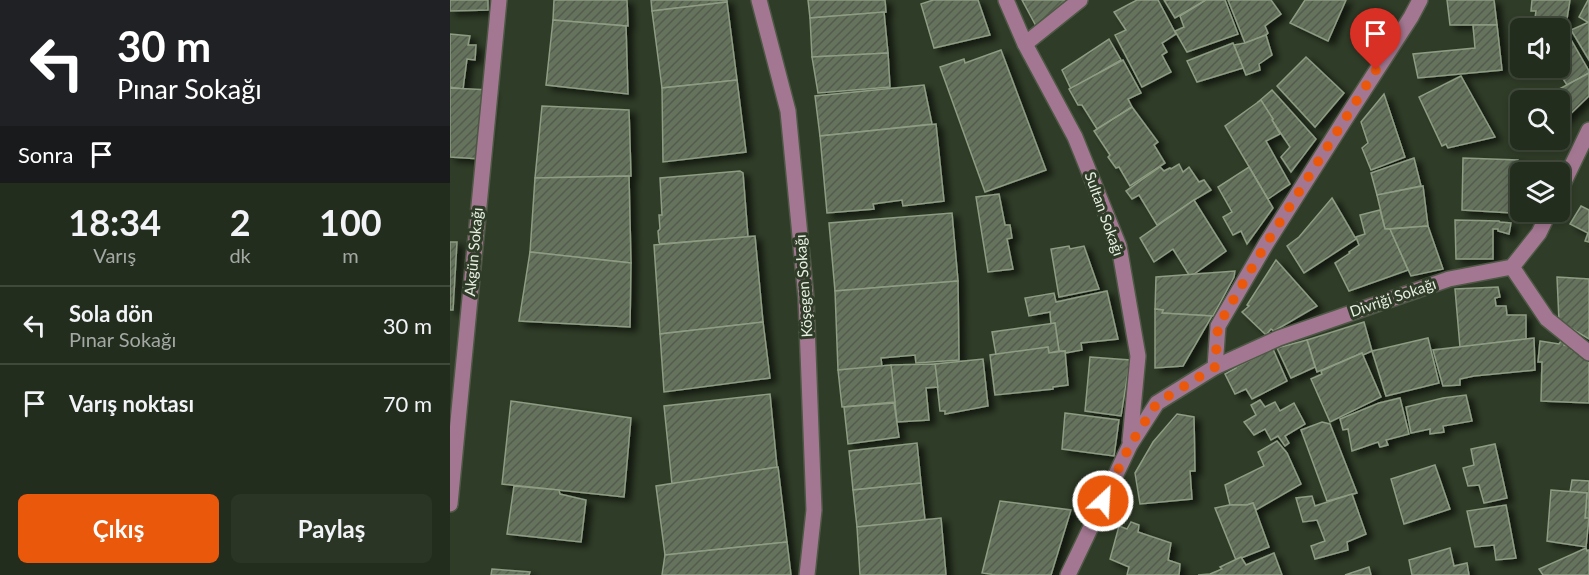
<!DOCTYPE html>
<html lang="tr">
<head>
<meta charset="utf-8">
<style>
  :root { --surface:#232d1d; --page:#2b3526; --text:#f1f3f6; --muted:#a3a8a4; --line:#40493b; --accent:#ea580c }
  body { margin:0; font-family:Lato,sans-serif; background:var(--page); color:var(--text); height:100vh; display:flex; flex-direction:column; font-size:22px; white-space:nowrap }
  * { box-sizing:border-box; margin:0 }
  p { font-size:20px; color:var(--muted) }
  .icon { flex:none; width:33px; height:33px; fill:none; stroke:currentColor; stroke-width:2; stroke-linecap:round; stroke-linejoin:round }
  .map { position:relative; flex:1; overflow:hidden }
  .panel { display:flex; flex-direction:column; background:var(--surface); width:450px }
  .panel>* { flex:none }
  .hud { background:#202124; color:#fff; overflow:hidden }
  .controls { position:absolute; left:1060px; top:18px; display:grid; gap:12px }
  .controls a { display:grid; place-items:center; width:60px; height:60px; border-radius:9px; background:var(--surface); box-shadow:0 3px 9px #0003,0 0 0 2px var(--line); font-size:30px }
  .pin { position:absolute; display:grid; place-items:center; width:51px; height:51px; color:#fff; margin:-62px -26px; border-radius:50% 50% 50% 0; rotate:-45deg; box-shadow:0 0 6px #0007 }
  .pin .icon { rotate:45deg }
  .me { position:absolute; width:66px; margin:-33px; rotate:25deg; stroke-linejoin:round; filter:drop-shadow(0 0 4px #0008) }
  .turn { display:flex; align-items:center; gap:21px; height:126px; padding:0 18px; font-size:27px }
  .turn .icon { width:78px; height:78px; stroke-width:2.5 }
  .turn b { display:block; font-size:42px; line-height:51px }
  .then { display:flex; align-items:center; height:57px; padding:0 18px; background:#0003; gap:12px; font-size:22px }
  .eta { display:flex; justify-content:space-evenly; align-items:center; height:102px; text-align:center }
  .eta b { font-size:36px; font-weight:700; line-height:42px }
  .button { display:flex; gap:12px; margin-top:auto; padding:12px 18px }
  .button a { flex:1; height:69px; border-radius:9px; background:var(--accent); color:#fff; font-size:24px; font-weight:700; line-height:69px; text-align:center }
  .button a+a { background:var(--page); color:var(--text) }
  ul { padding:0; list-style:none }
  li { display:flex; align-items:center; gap:18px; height:78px; padding:0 18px; border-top:2px solid var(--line) }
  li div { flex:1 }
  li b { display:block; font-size:22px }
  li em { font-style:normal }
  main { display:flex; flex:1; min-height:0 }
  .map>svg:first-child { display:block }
  .building { fill:url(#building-hatch); stroke:#8d9c83; stroke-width:1.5; filter:url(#shadow) }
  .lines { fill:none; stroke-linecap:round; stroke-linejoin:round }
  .minor-casing { stroke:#4d5945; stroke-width:18 }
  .minor { stroke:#a37791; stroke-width:15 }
  .route { stroke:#ea580c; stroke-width:10; stroke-dasharray:0 18 }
  .labels { text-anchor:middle; stroke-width:6; stroke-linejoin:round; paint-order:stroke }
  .street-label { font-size:15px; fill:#e8f0e3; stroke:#2f3c27 }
</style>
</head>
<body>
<main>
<section class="panel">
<div class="hud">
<div class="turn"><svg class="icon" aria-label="left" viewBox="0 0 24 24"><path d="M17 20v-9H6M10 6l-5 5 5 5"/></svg><div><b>30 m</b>Pınar Sokağı</div></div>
<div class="then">Sonra<svg class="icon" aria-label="arrive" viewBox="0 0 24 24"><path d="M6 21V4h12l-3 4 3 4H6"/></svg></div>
</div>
<div class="eta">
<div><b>18:34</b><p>Varış</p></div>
<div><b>2</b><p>dk</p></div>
<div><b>100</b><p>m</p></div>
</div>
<ul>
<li><svg class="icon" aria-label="left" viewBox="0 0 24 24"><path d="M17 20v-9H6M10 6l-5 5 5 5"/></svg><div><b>Sola dön</b><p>Pınar Sokağı</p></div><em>30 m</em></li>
<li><svg class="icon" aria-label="arrive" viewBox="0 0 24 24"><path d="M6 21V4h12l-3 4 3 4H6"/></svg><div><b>Varış noktası</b></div><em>70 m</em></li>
</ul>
<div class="button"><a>Çıkış</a><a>Paylaş</a></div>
</section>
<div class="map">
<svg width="1139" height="575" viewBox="0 0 1139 575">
  <defs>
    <pattern id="building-hatch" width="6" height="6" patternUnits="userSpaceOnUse" patternTransform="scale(1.5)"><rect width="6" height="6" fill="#65725b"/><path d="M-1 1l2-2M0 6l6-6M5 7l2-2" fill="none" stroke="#545b4e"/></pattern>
    <filter id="shadow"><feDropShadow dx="6" dy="4" stdDeviation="3" flood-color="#0009"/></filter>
  </defs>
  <rect width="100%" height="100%" fill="#2f3c27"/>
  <g class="building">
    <polygon points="0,0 38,0 38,10 0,11"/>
    <polygon points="104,0 177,0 178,26 103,20"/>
    <polygon points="201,0 277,0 277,2 202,11"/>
    <polygon points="358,0 435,0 436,12 360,18"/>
    <polygon points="483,0 528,0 540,35 484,48 471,4"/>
    <polygon points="572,0 627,0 595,18 596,20 586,26"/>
    <polygon points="687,0 708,0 726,34 712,43 717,52 712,55 721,72 692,87 665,35 676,30 664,12"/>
    <polygon points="714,0 756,0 725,18"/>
    <polygon points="756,0 775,0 788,34 737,52 725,31 734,27 730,16"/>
    <polygon points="778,0 821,0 831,14 815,26 818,33 816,35 795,43"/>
    <polygon points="855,0 896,0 878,41 840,23"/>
    <polygon points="997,0 1044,0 1047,25 1000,25"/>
    <polygon points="1082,0 1120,0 1116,25 1094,21 1094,19 1085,18 1086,11 1081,11"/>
    <polygon points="1138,0 1139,0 1139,23 1129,17"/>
    <polygon points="277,2 287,80 212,88 202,11"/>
    <polygon points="434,12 438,53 362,57 360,18"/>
    <polygon points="103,20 176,26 178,94 96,85"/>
    <polygon points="1139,22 1139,60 1121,30"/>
    <polygon points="1112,24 1139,71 1139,73 1117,85 1106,68 1110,68 1110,28 1104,28"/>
    <polygon points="1023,25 1047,25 1052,70 968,78 963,54 1025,48"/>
    <polygon points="0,34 20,36 18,45 26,45 25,60 17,59 13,89 0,87"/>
    <polygon points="816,35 822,55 809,64 810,70 796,75 784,45 795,43"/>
    <polygon points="659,39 671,60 621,89 612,70"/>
    <polygon points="783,43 793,68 747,82 737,61"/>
    <polygon points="551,50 596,170 535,192 490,67 514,59 515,63"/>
    <polygon points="438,53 440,87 368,93 362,57"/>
    <polygon points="856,57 894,93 865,127 827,86"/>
    <polygon points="673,60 691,93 678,99 682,107 647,129 632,105 628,105 619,89"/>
    <polygon points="1139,73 1139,96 1110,124 1110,100 1089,100"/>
    <polygon points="1011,76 1045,137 998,148 996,144 992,146 969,97"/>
    <polygon points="287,80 296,152 213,162 212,88"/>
    <polygon points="474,85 482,124 370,136 365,96"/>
    <polygon points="0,88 40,90 31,159 0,157"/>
    <polygon points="822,90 866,139 841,172 831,157 840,147 822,120 823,119 808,102"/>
    <polygon points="934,94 955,157 921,170 912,148 918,143 911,122"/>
    <polygon points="811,100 823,119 822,120 830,134 816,141 840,184 818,199 775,126"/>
    <polygon points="92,106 179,110 181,176 85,178"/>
    <polygon points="682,107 708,142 704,145 715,163 680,186 669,167 666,168 658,157 660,155 644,131"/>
    <polygon points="486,124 494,201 453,206 452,200 423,204 424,209 377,213 370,136"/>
    <polygon points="964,158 971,186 927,195 921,173"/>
    <polygon points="1013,158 1068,160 1068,162 1086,163 1085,172 1071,172 1071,212 1082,212 1082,214 1012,210"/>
    <polygon points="729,164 733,172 739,167 749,182 754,180 761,190 744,200 707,225 689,195 682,199 676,191 710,167 714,171 720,168 721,169"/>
    <polygon points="799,167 823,208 797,244 791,231 783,235 773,217 782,212 768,187"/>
    <polygon points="290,171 293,173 298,237 210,244 209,242 208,231 210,229 209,215 212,215 210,178"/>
    <polygon points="179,176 181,263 80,252 85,178"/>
    <polygon points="973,186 978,226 935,229 927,195"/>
    <polygon points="549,194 555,225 560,225 562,238 557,239 563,269 538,272 526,197"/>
    <polygon points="882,198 906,239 854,273 837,246 849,237"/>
    <polygon points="744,200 776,251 744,274 739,275 723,249 704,262 690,238"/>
    <polygon points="1131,206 1139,210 1139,242 1135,241 1138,233 1120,224"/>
    <polygon points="930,210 935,229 940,229 958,270 899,291 885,263 900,253 899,252 909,245 906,237 915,234 910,215"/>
    <polygon points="502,213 508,281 385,291 379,223"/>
    <polygon points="1005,220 1049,221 1050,222 1061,223 1059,234 1048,231 1048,229 1043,229 1043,259 1006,259"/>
    <polygon points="978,226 993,269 961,276 940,229"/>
    <polygon points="305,236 313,322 210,334 204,245"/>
    <polygon points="0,242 7,242 3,310 0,310"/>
    <polygon points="619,246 620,249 634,246 649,289 609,297 601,249"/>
    <polygon points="80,252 181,263 180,327 69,321"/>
    <polygon points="826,260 867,306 824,331 821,329 816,335 792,312 799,306 797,305"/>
    <polygon points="785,271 784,277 763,316 712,313 713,310 705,309 706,277"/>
    <polygon points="1107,277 1139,279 1139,339 1109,321"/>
    <polygon points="508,281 509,360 466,363 465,355 431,358 432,367 388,370 385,291"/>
    <polygon points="1048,287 1050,297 1045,298 1046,306 1056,306 1057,315 1076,315 1076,339 1010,347 1005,289"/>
    <polygon points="657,291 668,339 631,343 632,350 615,353 615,351 609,351 605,323 601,324 600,312 579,316 575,298 604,293 606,302"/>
    <polygon points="705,309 713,310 712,313 762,316 733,366 705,368"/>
    <polygon points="313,322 320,378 214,392 210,334"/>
    <polygon points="914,322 922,351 913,355 912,353 867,372 857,340"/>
    <polygon points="605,323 609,351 599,353 598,347 546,355 542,332"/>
    <polygon points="978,338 989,383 936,396 922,351"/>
    <polygon points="1084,338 1085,370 1024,376 1010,379 1010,385 993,386 983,350"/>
    <polygon points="857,340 865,367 841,378 827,348"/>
    <polygon points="1090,341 1109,344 1111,341 1115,343 1114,345 1122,347 1122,350 1139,357 1139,403 1091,401 1092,362 1088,362"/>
    <polygon points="598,347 599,353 615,351 618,385 603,387 603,389 545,395 540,355"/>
    <polygon points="823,349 837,381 802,399 796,389 785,394 775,374 786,368 786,367"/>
    <polygon points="912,353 931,397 880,422 861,379 872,374 871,371"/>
    <polygon points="640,357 680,360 671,416 635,411"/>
    <polygon points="533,359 538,406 495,414 495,411 490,411 485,364"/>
    <polygon points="485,364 488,387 476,388 479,420 447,422 441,365"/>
    <polygon points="441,365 445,402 392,407 388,370"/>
    <polygon points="320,394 327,467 222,484 214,406"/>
    <polygon points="1016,395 1022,421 993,426 994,432 980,434 980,429 961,433 956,407 993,398"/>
    <polygon points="950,398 959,434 936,440 938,445 930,447 928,442 902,451 898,429 893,430 890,419 929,403"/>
    <polygon points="810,400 815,407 825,402 830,411 844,403 855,424 835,436 839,443 835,446 828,436 821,440 815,429 804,435 794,422 806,415 801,405"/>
    <polygon points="61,401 181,418 174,497 52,484"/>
    <polygon points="444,403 449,437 398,444 394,407"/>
    <polygon points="615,413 669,420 664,456 612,449"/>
    <polygon points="727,414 744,417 745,471 740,471 742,499 690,504 685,473 703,442"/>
    <polygon points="872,422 880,424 907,493 877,501 851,430"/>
    <polygon points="827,441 837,453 851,484 806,510 803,503 797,505 780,505 775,485 814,466 808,452"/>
    <polygon points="467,443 471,483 403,490 399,451"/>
    <polygon points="1045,444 1057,498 1034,503 1029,485 1018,486 1013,468 1024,465 1021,449"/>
    <polygon points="985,465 1000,509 954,524 941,479"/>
    <polygon points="328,467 337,542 215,555 206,486"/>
    <polygon points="1122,480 1139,481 1139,519 1135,518 1137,493 1120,492"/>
    <polygon points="471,483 475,520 407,527 403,490"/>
    <polygon points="64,486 109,490 110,494 136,500 131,542 57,534"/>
    <polygon points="1101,490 1137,493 1135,518 1139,518 1136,547 1097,541"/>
    <polygon points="902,494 916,534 897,542 898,550 865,559 861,546 875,541 867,520 853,522 846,498 862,496 865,506"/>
    <polygon points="550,501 621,510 601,575 546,575 532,573"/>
    <polygon points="803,503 819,547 786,560 765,508 779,505 797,505"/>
    <polygon points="1056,505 1066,558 1046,560 1044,545 1025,547 1017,511"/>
    <polygon points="491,518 496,575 410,575 407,527"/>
    <polygon points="681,522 689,525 688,532 721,543 718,560 730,564 729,575 677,575 679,567 660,559 669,526 677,529"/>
    <polygon points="337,542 341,575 212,575 215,555"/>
    <polygon points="1000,548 1004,566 1017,563 1019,575 962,575 959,560"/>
    <polygon points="1136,548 1137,551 1139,550 1139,575 1093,575 1089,569"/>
    <polygon points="824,553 832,575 748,575 760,574 772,569 770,567 791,557 796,565"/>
    <polygon points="919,567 921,575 895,575"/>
    <polygon points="42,569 80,572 79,575 41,575"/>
  </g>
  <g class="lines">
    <defs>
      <g id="minor">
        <polyline points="309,0 338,111 356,298 364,510 357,575"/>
        <polyline points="556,0 575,44 625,137 669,246 688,356 680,441"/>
        <polyline points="575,44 630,0"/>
        <polyline points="1110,190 1139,130"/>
        <polyline points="1062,267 1097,319 1139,353"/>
        <polyline points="765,367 829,338 999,279 1062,267 1089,233 1099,212"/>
        <polyline points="0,504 49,0"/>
        <polyline points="618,575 680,445 707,403 765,367 768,326 816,244 892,124 961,17 970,0"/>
      </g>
    </defs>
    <use href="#minor" class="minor-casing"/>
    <use href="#minor" class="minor"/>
  </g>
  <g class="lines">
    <polyline class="route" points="653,501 680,445 707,403 765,367 768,326 816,244 926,70"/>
  </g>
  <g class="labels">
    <g class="street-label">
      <text transform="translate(654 214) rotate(70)" y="5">Sultan Sokağı</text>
      <text transform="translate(24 252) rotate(-85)" y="5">Akgün Sokağı</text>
      <text transform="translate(354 286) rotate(-94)" y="5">Köşegen Sokağı</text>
      <text transform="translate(943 298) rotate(-19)" y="5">Divriği Sokağı</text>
    </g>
  </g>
</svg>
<div class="controls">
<a><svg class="icon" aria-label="sound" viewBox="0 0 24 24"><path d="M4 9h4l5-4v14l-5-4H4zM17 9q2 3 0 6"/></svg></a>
<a><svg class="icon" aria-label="search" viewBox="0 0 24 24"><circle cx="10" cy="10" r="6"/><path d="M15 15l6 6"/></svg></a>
<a><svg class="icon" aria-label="layers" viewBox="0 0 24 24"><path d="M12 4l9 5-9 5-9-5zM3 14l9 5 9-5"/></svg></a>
</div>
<div class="pin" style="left:926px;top:70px;background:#d93025"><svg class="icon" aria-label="arrive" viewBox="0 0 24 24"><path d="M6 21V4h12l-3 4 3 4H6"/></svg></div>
<svg class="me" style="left:653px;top:501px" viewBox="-20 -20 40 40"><circle r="17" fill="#ea580c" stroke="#fff" stroke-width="3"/><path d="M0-11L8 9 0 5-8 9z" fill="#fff"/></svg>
</div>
</main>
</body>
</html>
